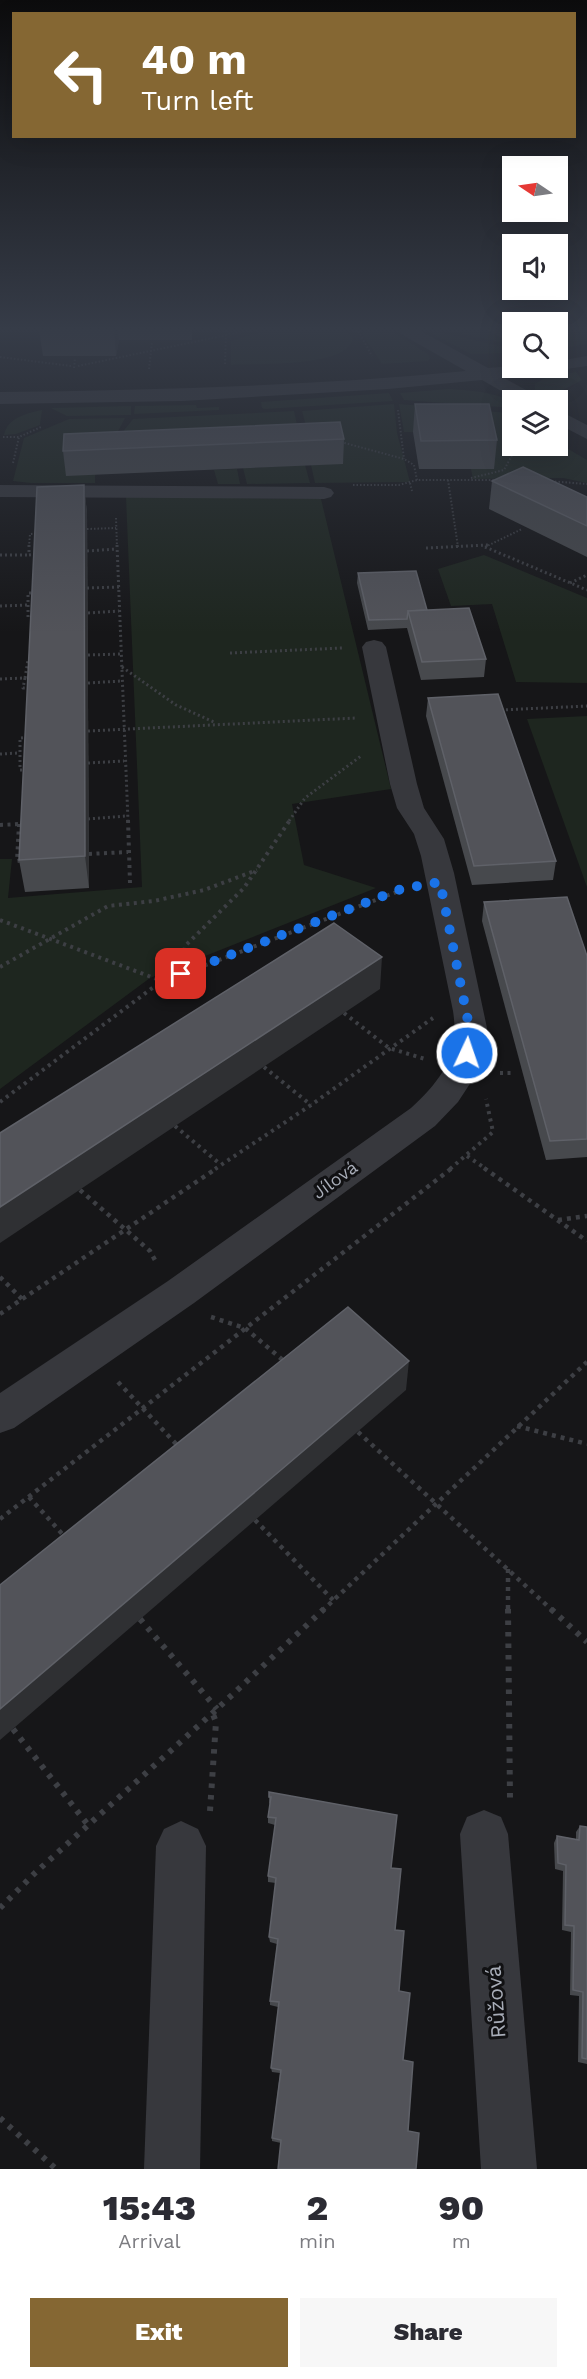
<!DOCTYPE html>
<html lang="en">
<head>
<meta charset="utf-8">
<style>
  :root { --surface:#fff; --page:#f7f7f7; --text:#2b2b33; --muted:#7c7c81; --accent:#856733 }
  body { margin:0; font-family:"Work Sans",sans-serif; background:var(--page); color:var(--text); height:100vh; display:flex; flex-direction:column; font-size:22px; white-space:nowrap }
  * { box-sizing:border-box; margin:0 }
  p { font-size:20px; color:var(--muted) }
  .icon { flex:none; width:33px; height:33px; fill:none; stroke:currentColor; stroke-width:2; stroke-linecap:round; stroke-linejoin:round }
  .map { position:relative; height:2169px; overflow:hidden }
  .drawer { display:flex; flex-direction:column; background:var(--surface); flex:1 }
  .drawer>* { flex:none }
  .guide { position:absolute; left:12px; top:12px; width:564px; height:126px; border-radius:0px; box-shadow:0 6px 24px #0002; background:#856733; color:#fff; overflow:hidden }
  .needle { width:39px; rotate:283deg }
  .controls { position:absolute; left:502px; top:156px; display:grid; gap:12px }
  .controls a { display:grid; place-items:center; width:66px; height:66px; border-radius:0px; background:var(--surface); box-shadow:0 6px 24px #0002; font-size:30px }
  .pin { position:absolute; display:grid; place-items:center; width:51px; height:51px; color:#fff; margin:-26px; border-radius:12px; box-shadow:0 3px 9px #0006 }
  .me { position:absolute; width:66px; margin:-33px; rotate:3deg; stroke-linejoin:round; filter:drop-shadow(0 0 4px #0008) }
  .turn { display:flex; align-items:center; gap:21px; height:126px; padding:0 30px; font-size:27px }
  .turn .icon { width:78px; height:78px; stroke-width:2.5 }
  .turn b { display:block; font-size:42px; line-height:51px }
  .eta { display:flex; justify-content:space-evenly; align-items:center; height:102px; text-align:center }
  .eta b { font-size:36px; font-weight:800; line-height:42px }
  .action { display:flex; gap:12px; margin-top:auto; padding:12px 30px }
  .action a { flex:1; height:69px; border-radius:0px; background:var(--accent); color:#fff; font-size:24px; font-weight:800; line-height:69px; text-align:center }
  .action a+a { background:var(--page); color:var(--text) }
  .map>svg:first-child { display:block }
  .green { fill:#1e261f }
  .lines { fill:none; stroke-linecap:round; stroke-linejoin:round }
  .path-far4 { stroke:#3d3f44; stroke-width:2; stroke-dasharray:1.5 2; stroke-linecap:butt }
  .path-far3 { stroke:#3d3f44; stroke-width:3; stroke-dasharray:2 3; stroke-linecap:butt }
  .path-far2 { stroke:#3d3f44; stroke-width:4; stroke-dasharray:3 4.5; stroke-linecap:butt }
  .path-far1 { stroke:#3d3f44; stroke-width:4.5; stroke-dasharray:4 5; stroke-linecap:butt }
  .path { stroke:#3d3f44; stroke-width:6; stroke-dasharray:4.5 7; stroke-linecap:butt }
  .minor { fill:#37383d; fill-rule:evenodd }
  .wall { fill:#47494d }
  .shaded-wall { fill:#2f3033 }
  .building { fill:#525359; stroke:#5f6168; stroke-width:1.5 }
  .route { stroke:#1a73e8; stroke-width:10; stroke-dasharray:0 18 }
  .labels { text-anchor:middle; stroke-width:6; stroke-linejoin:round; paint-order:stroke }
  .street-label { font-size:18px; fill:#a8adb8; stroke:#111113 }
  .near-street-label { font-size:21px; fill:#a8adb8; stroke:#111113 }
</style>
</head>
<body>
<div class="map">
<svg width="587" height="2169" viewBox="0 0 587 2169">
  <rect width="100%" height="100%" fill="#161618"/>
  <g class="green">
    <path d="M269,330H345L353,338C349,368 257,363 231,365V341Z"/>
    <polygon points="370,330 390,330 428,354 430,358 428,361 382,364 364,336 363,333"/>
    <polygon points="443,330 486,330 506,341 513,339 513,345"/>
    <polygon points="558,330 587,330 587,344 558,349"/>
    <polygon points="438,332 513,349 513,353 471,354 431,333"/>
    <polygon points="576,372 582,380 546,399 535,390 535,384 547,377"/>
    <path d="M448,389C469,390 494,392 513,402V408L404,400L400,393Z"/>
    <polygon points="389,393 393,401 265,409 262,408 261,402"/>
    <polygon points="394,404 397,433 410,482 315,483 311,465 343,463 312,448 302,411"/>
    <polygon points="399,404 509,413 513,416 513,446 558,446 558,443 587,460 587,483 563,478 473,479 471,469 494,468 486,432 404,432"/>
    <polygon points="196,405 197,408 219,407 219,410 134,414 135,406"/>
    <polygon points="131,406 131,415 67,416 51,408"/>
    <path d="M42,410L40,425L16,434L4,435C7,418 27,413 42,410Z"/>
    <polygon points="294,411 298,429 114,443 133,419"/>
    <polygon points="125,418 95,475 95,483 31,483 13,481 24,438 69,419"/>
    <polygon points="305,465 310,483 247,484 243,468"/>
    <polygon points="237,469 240,484 218,484 214,470"/>
    <polygon points="126,497 321,499 391,789 292,804 304,865 376,888 150,978 0,1089 0,859 12,859 8,898 142,887"/>
    <polygon points="484,555 587,598 587,683 516,682 492,604 451,606 438,569"/>
    <polygon points="587,716 587,887 527,719"/>
  </g>
  <g class="lines">
    <g class="path-far4">
      <polyline points="355,330 359,332 372,356"/>
      <polyline points="0,357 71,366"/>
      <polyline points="225,364 226,330"/>
      <polyline points="78,366 251,330"/>
      <polyline points="74,368 75,358"/>
      <polyline points="149,369 152,342"/>
      <polyline points="398,410 404,459"/>
      <polyline points="3,437 19,437 41,427"/>
      <polyline points="341,442 404,459 414,465 417,480"/>
      <polyline points="13,463 19,437"/>
      <polyline points="471,478 504,470 517,446"/>
      <polyline points="448,480 458,547"/>
      <polyline points="548,481 587,484"/>
      <polyline points="410,483 412,491"/>
      <polyline points="353,485 399,485 417,480 498,480"/>
      <polyline points="116,518 117,547"/>
      <polyline points="87,529 116,528"/>
      <polyline points="29,547 30,534 40,533"/>
      <polyline points="485,547 522,529"/>
    </g>
    <g class="path-far3">
      <polyline points="29,545 29,555 38,554"/>
      <polyline points="117,545 128,821"/>
      <polyline points="457,545 458,549"/>
      <polyline points="485,547 587,590"/>
      <polyline points="426,548 488,545"/>
      <polyline points="87,551 117,549"/>
      <polyline points="0,555 29,555"/>
      <polyline points="570,583 587,575"/>
      <polyline points="87,588 119,587"/>
      <polyline points="36,593 28,593 28,618 36,617"/>
      <polyline points="0,606 28,605"/>
      <polyline points="88,613 119,611"/>
      <polyline points="230,653 342,648"/>
      <polyline points="88,655 121,654"/>
      <polyline points="122,667 176,705 216,723"/>
      <polyline points="25,678 28,660 33,660"/>
      <polyline points="0,679 25,678 23,688 33,688"/>
      <polyline points="88,683 122,681"/>
      <polyline points="501,710 587,706"/>
      <polyline points="88,731 356,718"/>
      <polyline points="0,754 19,753"/>
      <polyline points="88,763 124,761"/>
      <polyline points="27,770 20,770 20,738 30,737"/>
      <polyline points="88,819 126,816"/>
      <polyline points="289,821 305,798 361,756"/>
    </g>
    <g class="path-far2">
      <polyline points="128,820 130,883"/>
      <polyline points="19,824 17,861 23,860"/>
      <polyline points="0,825 20,824"/>
      <polyline points="89,854 128,852"/>
      <polyline points="0,920 162,981"/>
      <polyline points="0,967 108,906 154,901 204,890 257,870"/>
      <polyline points="181,973 185,946 244,888 290,820"/>
      <polyline points="344,1013 389,1048 425,1059"/>
      <polyline points="264,1067 311,1105"/>
      <polyline points="500,1073 511,1073"/>
      <polyline points="0,1102 159,983 407,888"/>
      <polyline points="175,1126 220,1164"/>
      <polyline points="467,1156 486,1169"/>
      <polyline points="215,1169 311,1105 433,1018"/>
      <polyline points="450,1169 493,1132 486,1099"/>
    </g>
    <g class="path-far1">
      <polyline points="484,1168 587,1241"/>
      <polyline points="80,1190 150,1251 156,1262"/>
      <polyline points="558,1220 587,1216"/>
      <polyline points="0,1277 22,1299"/>
      <polyline points="0,1314 217,1168"/>
      <polyline points="211,1317 245,1328 285,1362"/>
      <polyline points="118,1382 178,1446"/>
      <polyline points="517,1426 587,1444"/>
      <polyline points="358,1432 553,1611"/>
      <polyline points="29,1497 65,1537"/>
      <polyline points="0,1519 452,1168"/>
      <polyline points="255,1520 333,1600"/>
      <polyline points="508,1569 508,1611"/>
      <polyline points="322,1611 587,1362"/>
    </g>
    <g class="path">
      <polyline points="508,1609 510,1798"/>
      <polyline points="551,1609 587,1642"/>
      <polyline points="140,1619 217,1709"/>
      <polyline points="13,1729 88,1825"/>
      <polyline points="210,1811 216,1722 212,1712"/>
      <polyline points="0,1908 35,1873 217,1709 324,1609"/>
      <polyline points="0,2118 56,2169"/>
    </g>
    <g class="minor">
      <path d="M399,330H419L488,368L513,366L558,368V361L587,356V366L504,378L537,396L539,400H517L482,380L388,389L182,401L0,404V392C155,390 311,386 466,371L401,334Z"/>
      <polygon points="558,410 587,425 587,439 558,424"/>
      <polygon points="0,485 324,487 331,489 334,493 331,497 324,499 0,497"/>
      <path d="M374,640L382,642L386,647L417,784L424,808L444,839L454,873L487,1028L483,1056L475,1076L458,1102L435,1126L194,1303L14,1428L0,1433V1393L168,1281L411,1108C442,1079 460,1055 453,1011L421,856L414,834L397,808L390,784L362,647L366,642Z"/>
      <polygon points="484,1810 501,1817 508,1834 537,2169 481,2169 460,1834 467,1817"/>
      <polygon points="181,1821 198,1829 206,1846 200,2169 144,2169 156,1846 164,1829"/>
    </g>
  </g>
  <g class="wall">
    <polygon points="39,330 192,330 192,340 119,340 116,356 43,356"/>
    <polygon points="486,330 513,330 506,340"/>
    <polygon points="415,404 497,440 494,469 419,469 413,432"/>
    <polygon points="344,439 343,464 66,476 63,451"/>
    <polygon points="492,481 587,497 587,557 489,509"/>
    <polygon points="84,485 87,513 89,888 25,892 19,860"/>
    <polygon points="358,573 428,610 486,659 484,677 421,680 407,628 368,630 357,583"/>
    <polygon points="428,698 556,861 553,880 472,885 426,716"/>
    <polygon points="484,902 587,956 587,1157 546,1160 482,921"/>
    <polygon points="269,1792 397,1815 281,2143 272,2141 272,2138 280,2073 272,2072 271,2068 278,2007 270,2005 270,2001 277,1944 270,1942 269,1937 276,1883 268,1882 268,1876 275,1825 268,1823 268,1817 270,1803 269,1804"/>
    <polygon points="580,1826 587,1827 587,2064 578,2062 579,1996 570,1995 571,1932 562,1930 563,1871 555,1869 554,1843 557,1836 576,1839 576,1832"/>
  </g>
  <g class="shaded-wall">
    <polygon points="114,330 118,330 119,340 116,356"/>
    <polygon points="513,330 513,339 506,340 507,332"/>
    <polygon points="84,485 87,513 89,888 85,856"/>
    <polygon points="382,957 380,989 0,1243 0,1207"/>
    <polygon points="409,1361 406,1390 0,1740 0,1709"/>
  </g>
  <g class="building">
    <polygon points="503,330 513,330 507,332"/>
    <polygon points="415,404 489,404 497,440 421,441"/>
    <polygon points="340,422 344,439 63,451 64,434"/>
    <polygon points="523,467 587,497 587,526 492,481"/>
    <polygon points="84,485 85,856 19,860 37,487"/>
    <polygon points="416,571 427,610 408,611 407,619 369,620 358,573"/>
    <polygon points="469,608 486,659 422,662 408,611"/>
    <polygon points="498,694 556,861 474,866 428,698"/>
    <polygon points="567,897 587,956 587,1139 550,1141 484,902"/>
    <polygon points="334,923 382,957 0,1207 0,1133"/>
    <polygon points="348,1307 409,1361 0,1709 0,1585"/>
    <polygon points="269,1792 397,1815 391,1868 401,1869 395,1930 404,1931 399,1991 410,1993 403,2060 413,2062 408,2131 419,2133 416,2169 278,2169 281,2140 272,2138 281,2070 271,2068 279,2002 270,2001 278,1939 269,1937 276,1878 268,1876 276,1818 268,1817 271,1797 269,1797"/>
    <polygon points="580,1826 587,1827 587,2059 582,2058 583,1992 573,1990 574,1926 565,1925 566,1865 558,1863 557,1836 579,1840"/>
  </g>
  <linearGradient id="sky" x2="0" y2="1"><stop stop-color="#0c0c0d"/><stop offset="0.52" stop-color="#363c48"/><stop offset="1" stop-color="#363c48" stop-opacity="0"/></linearGradient>
  <rect width="587" height="633" fill="url(#sky)"/>
  <g class="lines">
    <polyline class="route" points="181,974 401,889 440,882 470,1031 467,1053"/>
  </g>
  <g class="labels">
    <g class="street-label">
      <text transform="translate(335 1180) rotate(-36)" y="6">Jílová</text>
    </g>
    <g class="near-street-label">
      <text transform="translate(496 2002) rotate(-94)" y="7">Růžová</text>
    </g>
  </g>
</svg>
<div class="controls">
<a><svg class="needle" viewBox="-14 -14 28 28"><path d="M0-13l5 13h-10z" fill="#e53935"/><path d="M0 13l5-13h-10z" fill="#7c7c81"/></svg></a>
<a><svg class="icon" aria-label="sound" viewBox="0 0 24 24"><path d="M4 9h4l5-4v14l-5-4H4zM17 9q2 3 0 6"/></svg></a>
<a><svg class="icon" aria-label="search" viewBox="0 0 24 24"><circle cx="10" cy="10" r="6"/><path d="M15 15l6 6"/></svg></a>
<a><svg class="icon" aria-label="layers" viewBox="0 0 24 24"><path d="M12 4l9 5-9 5-9-5zM3 14l9 5 9-5"/></svg></a>
</div>
<div class="pin" style="left:181px;top:974px;background:#d93025"><svg class="icon" aria-label="arrive" viewBox="0 0 24 24"><path d="M6 21V4h12l-3 4 3 4H6"/></svg></div>
<svg class="me" style="left:467px;top:1053px" viewBox="-20 -20 40 40"><circle r="17" fill="#1a73e8" stroke="#fff" stroke-width="3"/><path d="M0-11L8 9 0 5-8 9z" fill="#fff"/></svg>
<div class="guide">
<div class="turn"><svg class="icon" aria-label="left" viewBox="0 0 24 24"><path d="M17 20v-9H6M10 6l-5 5 5 5"/></svg><div><b>40 m</b>Turn left</div></div>
</div>
</div>
<section class="drawer">
<div class="eta">
<div><b>15:43</b><p>Arrival</p></div>
<div><b>2</b><p>min</p></div>
<div><b>90</b><p>m</p></div>
</div>
<div class="action"><a>Exit</a><a>Share</a></div>
</section>
</body>
</html>
